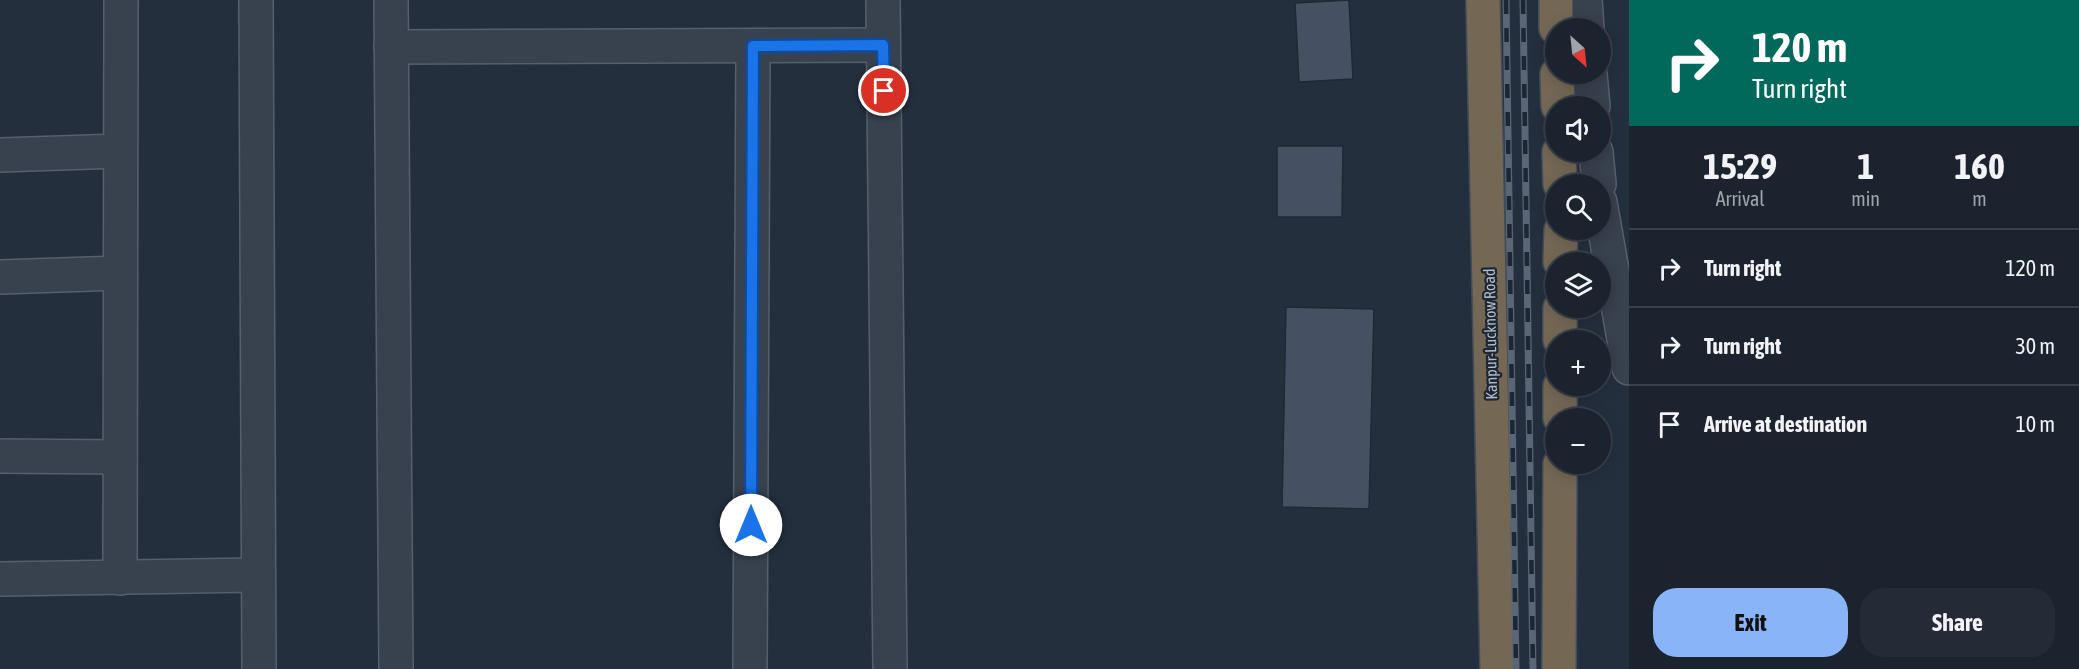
<!DOCTYPE html>
<html lang="en">
<head>
<meta charset="utf-8">
<style>
  :root { --surface:#1b232e; --page:#242b36; --text:#f1f3f6; --muted:#a0a4aa; --line:#39404a; --accent:#8ab4f8 }
  body { margin:0; font-family:"Asap Condensed",sans-serif; background:var(--page); color:var(--text); height:100vh; display:flex; flex-direction:column; font-size:22px; white-space:nowrap }
  * { box-sizing:border-box; margin:0 }
  p { font-size:20px; color:var(--muted) }
  .icon { flex:none; width:33px; height:33px; fill:none; stroke:currentColor; stroke-width:2; stroke-linecap:round; stroke-linejoin:round }
  .map { position:relative; flex:1; overflow:hidden }
  .sheet { display:flex; flex-direction:column; background:var(--surface); width:450px }
  .sheet>* { flex:none }
  .banner { background:#00695c; color:#fff; overflow:hidden }
  .needle { width:39px; rotate:153deg }
  .fabs { position:absolute; left:1545px; top:18px; display:grid; gap:12px }
  .fabs a { display:grid; place-items:center; width:66px; height:66px; border-radius:50%; background:var(--surface); box-shadow:0 3px 15px #0003,0 0 0 2px var(--line); font-size:30px }
  .pin { position:absolute; display:grid; place-items:center; width:51px; height:51px; color:#fff; margin:-26px; border:3px solid #fff; border-radius:50%; box-shadow:0 2px 6px #0007 }
  .me { position:absolute; width:66px; margin:-33px; rotate:0deg; stroke-linejoin:round; filter:drop-shadow(0 0 4px #0008) }
  .turn { display:flex; align-items:center; gap:21px; height:126px; padding:0 24px; font-size:27px }
  .turn .icon { width:78px; height:78px; stroke-width:2.5 }
  .turn b { display:block; font-size:42px; line-height:51px }
  .eta { display:flex; justify-content:space-evenly; align-items:center; height:102px; text-align:center }
  .eta b { font-size:36px; font-weight:700; line-height:42px }
  .cta { display:flex; gap:12px; margin-top:auto; padding:12px 24px }
  .cta a { flex:1; height:69px; border-radius:24px; background:var(--accent); color:#111; font-size:24px; font-weight:700; line-height:69px; text-align:center }
  .cta a+a { background:var(--page); color:var(--text) }
  ul { padding:0; list-style:none }
  li { display:flex; align-items:center; gap:18px; height:78px; padding:0 24px; border-top:2px solid var(--line) }
  li div { flex:1 }
  li b { display:block; font-size:22px }
  li em { font-style:normal }
  main { display:flex; flex:1; min-height:0 }
  .map>svg:first-child { display:block }
  .building { fill:#455162; stroke:#1f2835; stroke-width:1.5 }
  .lines { fill:none; stroke-linecap:round; stroke-linejoin:round }
  .minor-casing { stroke:#565f6c; stroke-width:36 }
  .highway-casing { stroke:#434c59; stroke-width:36 }
  .minor { stroke:#38414e; stroke-width:33 }
  .highway { stroke:#746855; stroke-width:33 }
  .rail-casing { stroke:#5a6575; stroke-width:7 }
  .rail { stroke:#1d2633; stroke-width:4.5; stroke-dasharray:14; stroke-linecap:butt }
  .route-casing { stroke:#114b97; stroke-width:15 }
  .route { stroke:#1a73e8; stroke-width:10 }
  .labels { text-anchor:middle; stroke-width:4.5; stroke-linejoin:round; paint-order:stroke }
  .street-label { font-size:16px; fill:#b4bcc9; stroke:#1d2633 }
</style>
</head>
<body>
<main>
<div class="map">
<svg width="1629" height="669" viewBox="0 0 1629 669">
  <rect width="100%" height="100%" fill="#242f3e"/>
  <g class="building">
    <polygon points="1349,0 1353,79 1299,82 1295,3"/>
    <polygon points="1277,146 1343,146 1342,217 1277,217"/>
    <polygon points="1286,307 1374,309 1369,509 1282,507"/>
  </g>
  <g class="lines">
    <defs>
      <g id="minor">
        <polyline points="256,0 259,669"/>
        <polyline points="391,0 396,669"/>
        <polyline points="883,0 890,669"/>
        <polyline points="1585,0 1587,28"/>
        <polyline points="391,47 883,45"/>
        <polyline points="1590,74 1593,106"/>
        <polyline points="1596,152 1599,184"/>
        <polyline points="0,155 120,151"/>
        <polyline points="1600,202 1629,368"/>
        <polyline points="0,277 120,273"/>
        <polyline points="0,456 120,457"/>
        <polyline points="120,578 121,0"/>
        <polyline points="0,579 258,575"/>
        <polyline points="750,669 753,46"/>
      </g>
      <g id="highway">
        <polyline points="1483,0 1497,669"/>
        <polyline points="1556,0 1556,28"/>
        <polyline points="1557,74 1558,106"/>
        <polyline points="1559,152 1560,184"/>
        <polyline points="1560,262 1561,230"/>
        <polyline points="1560,340 1560,308"/>
        <polyline points="1560,418 1560,386"/>
        <polyline points="1559,669 1560,464"/>
      </g>
    </defs>
    <use href="#minor" class="minor-casing"/>
    <use href="#highway" class="highway-casing"/>
    <use href="#minor" class="minor"/>
    <use href="#highway" class="highway"/>
    <defs>
      <g id="rail">
        <polyline points="1506,0 1516,669"/>
        <polyline points="1523,0 1533,669"/>
      </g>
    </defs>
    <use href="#rail" class="rail-casing"/>
    <use href="#rail" class="rail"/>
  </g>
  <g class="lines">
    <defs>
      <polyline id="route" points="751,525 753,46 883,45 884,91"/>
    </defs>
    <use href="#route" class="route-casing"/>
    <use href="#route" class="route"/>
  </g>
  <g class="labels">
    <g class="street-label">
      <text transform="translate(1490 334) rotate(-91)" y="6">Kanpur-Lucknow Road</text>
    </g>
  </g>
</svg>
<div class="fabs">
<a><svg class="needle" viewBox="-14 -14 28 28"><path d="M0-13l5 13h-10z" fill="#e53935"/><path d="M0 13l5-13h-10z" fill="#a0a4aa"/></svg></a>
<a><svg class="icon" aria-label="sound" viewBox="0 0 24 24"><path d="M4 9h4l5-4v14l-5-4H4zM17 9q2 3 0 6"/></svg></a>
<a><svg class="icon" aria-label="search" viewBox="0 0 24 24"><circle cx="10" cy="10" r="6"/><path d="M15 15l6 6"/></svg></a>
<a><svg class="icon" aria-label="layers" viewBox="0 0 24 24"><path d="M12 4l9 5-9 5-9-5zM3 14l9 5 9-5"/></svg></a>
<a>+</a>
<a>−</a>
</div>
<div class="pin" style="left:884px;top:91px;background:#d93025"><svg class="icon" aria-label="arrive" viewBox="0 0 24 24"><path d="M6 21V4h12l-3 4 3 4H6"/></svg></div>
<svg class="me" style="left:751px;top:525px" viewBox="-20 -20 40 40"><circle r="19" fill="#fff"/><path d="M0-13L10 11 0 6-10 11z" fill="#1a73e8"/></svg>
</div>
<section class="sheet">
<div class="banner">
<div class="turn"><svg class="icon" aria-label="right" viewBox="0 0 24 24"><path d="M7 20v-9h11M14 6l5 5-5 5"/></svg><div><b>120 m</b>Turn right</div></div>
</div>
<div class="eta">
<div><b>15:29</b><p>Arrival</p></div>
<div><b>1</b><p>min</p></div>
<div><b>160</b><p>m</p></div>
</div>
<ul>
<li><svg class="icon" aria-label="right" viewBox="0 0 24 24"><path d="M7 20v-9h11M14 6l5 5-5 5"/></svg><div><b>Turn right</b></div><em>120 m</em></li>
<li><svg class="icon" aria-label="right" viewBox="0 0 24 24"><path d="M7 20v-9h11M14 6l5 5-5 5"/></svg><div><b>Turn right</b></div><em>30 m</em></li>
<li><svg class="icon" aria-label="arrive" viewBox="0 0 24 24"><path d="M6 21V4h12l-3 4 3 4H6"/></svg><div><b>Arrive at destination</b></div><em>10 m</em></li>
</ul>
<div class="cta"><a>Exit</a><a>Share</a></div>
</section>
</main>
</body>
</html>
